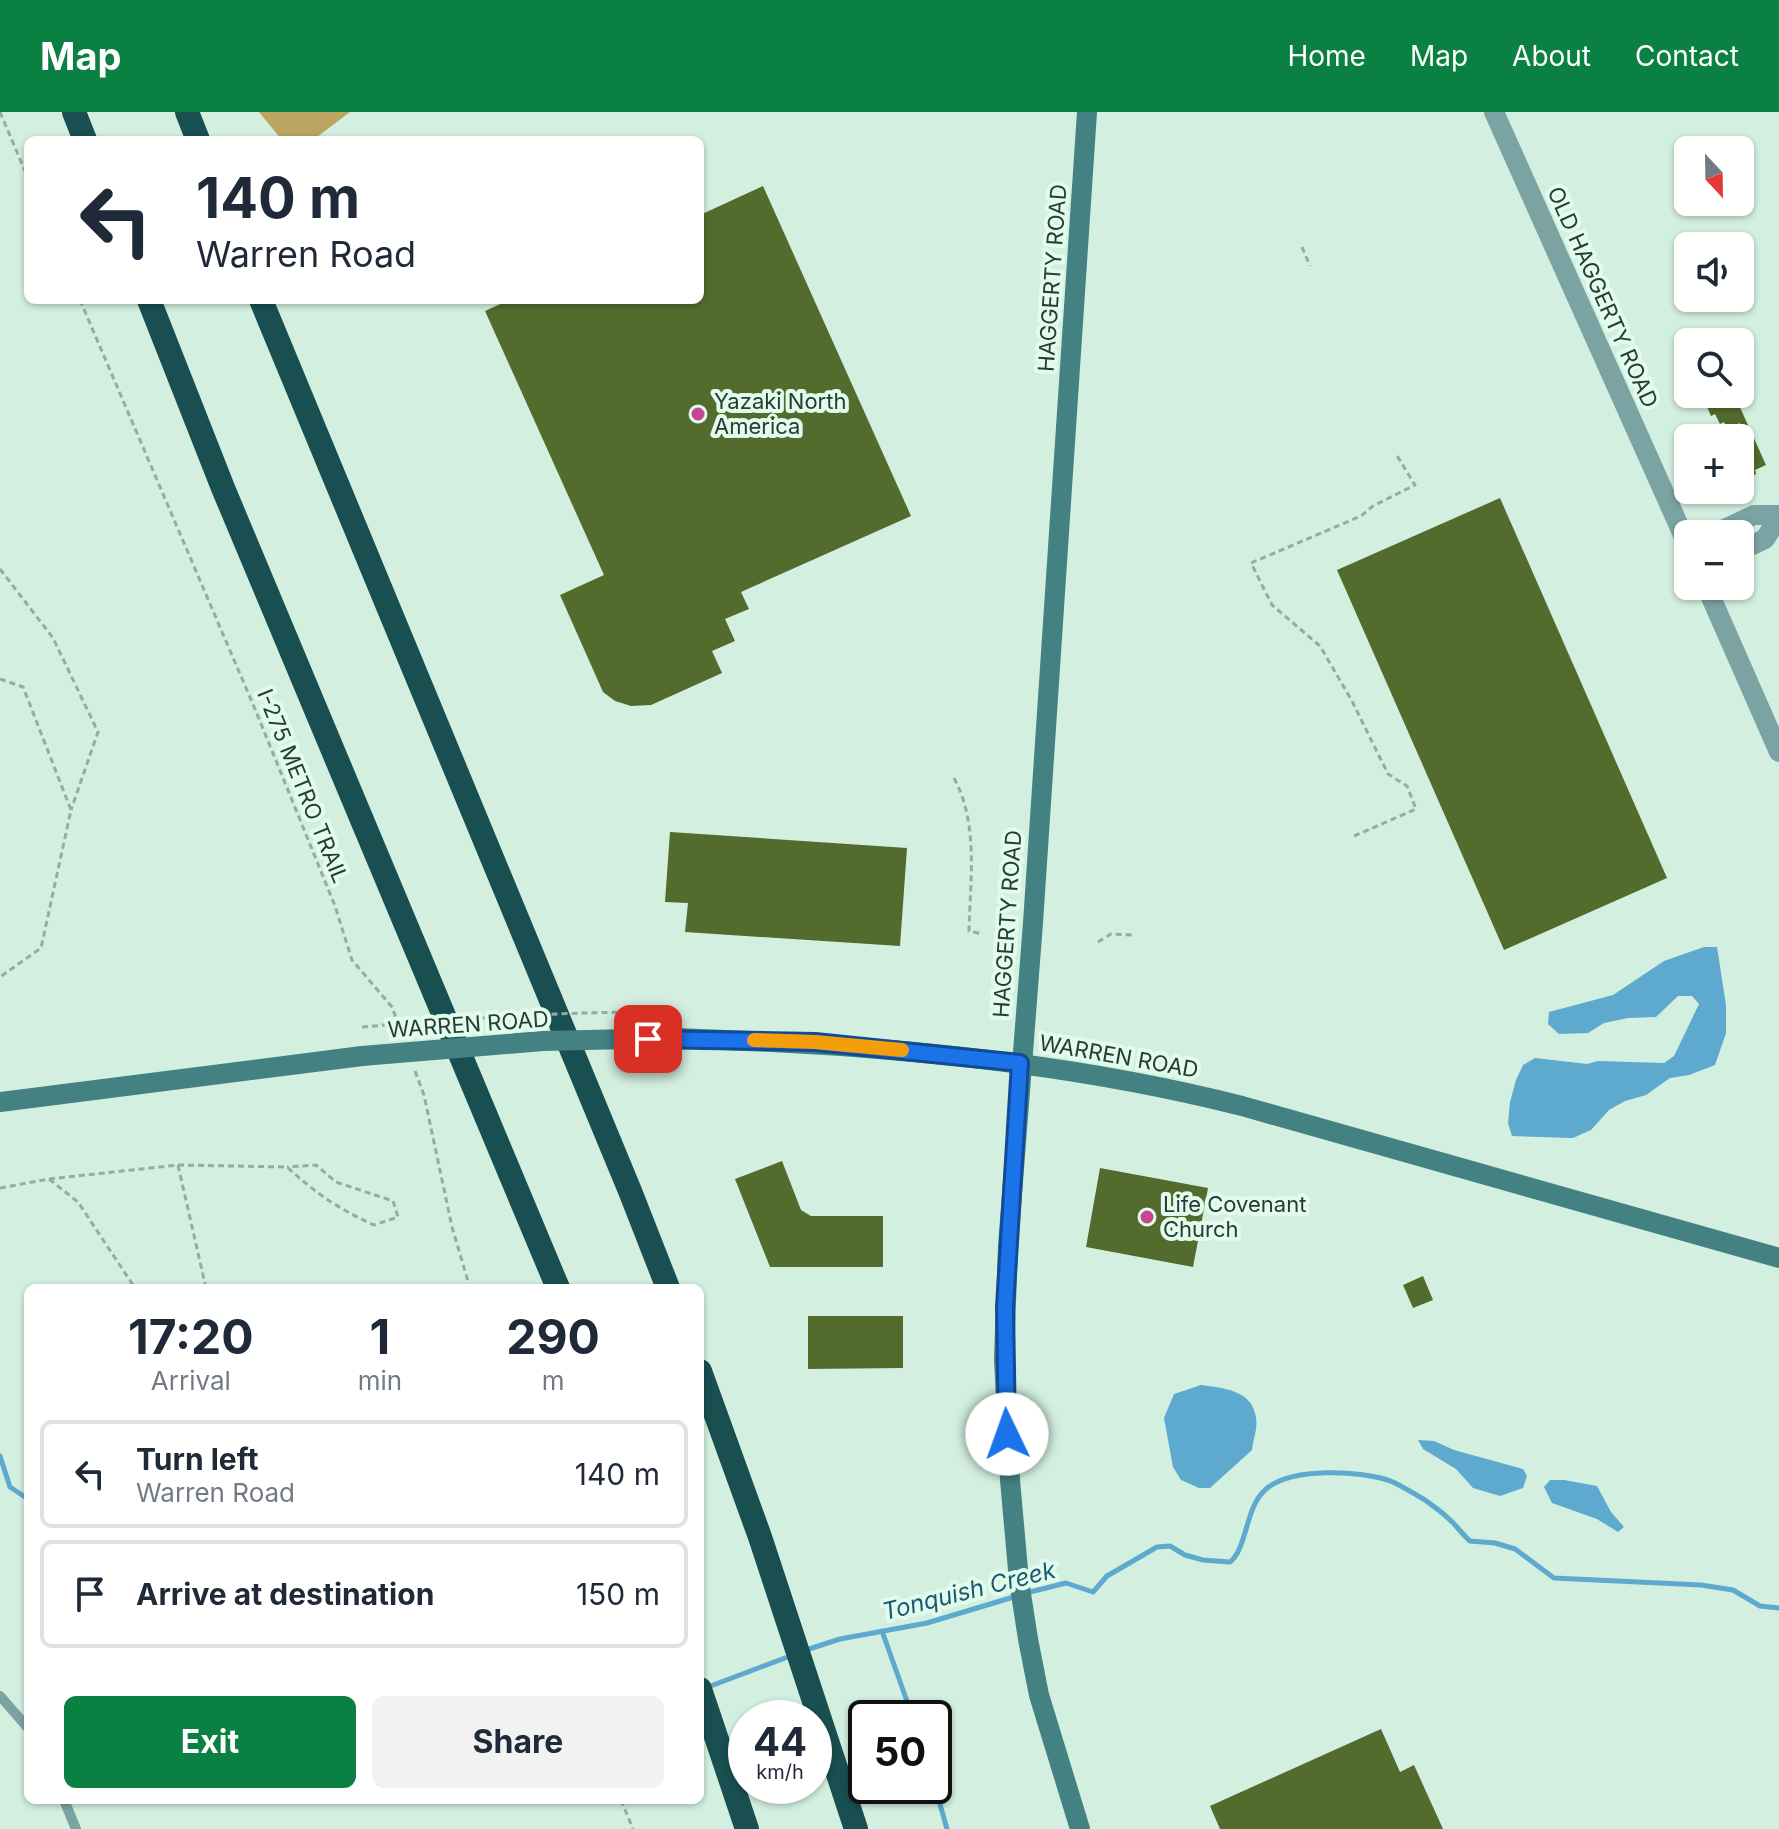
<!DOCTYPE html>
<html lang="en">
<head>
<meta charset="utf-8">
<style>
  :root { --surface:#fff; --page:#f2f2f3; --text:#1f2937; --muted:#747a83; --line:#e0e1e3; --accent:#0b8043 }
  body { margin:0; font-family:Inter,sans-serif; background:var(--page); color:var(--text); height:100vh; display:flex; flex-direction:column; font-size:30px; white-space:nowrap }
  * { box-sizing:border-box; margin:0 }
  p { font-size:26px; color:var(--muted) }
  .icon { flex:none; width:44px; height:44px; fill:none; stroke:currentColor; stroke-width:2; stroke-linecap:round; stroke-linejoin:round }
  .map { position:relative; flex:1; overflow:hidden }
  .sheet { position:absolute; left:24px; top:1172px; width:680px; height:520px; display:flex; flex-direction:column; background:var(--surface); border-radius:12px; box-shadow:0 2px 6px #0004 }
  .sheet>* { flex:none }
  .top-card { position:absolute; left:24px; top:24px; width:680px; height:168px; border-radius:12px; box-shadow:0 2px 6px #0004; background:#fff; color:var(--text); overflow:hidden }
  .needle { width:52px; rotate:158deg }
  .buttons { position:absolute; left:1674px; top:24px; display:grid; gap:16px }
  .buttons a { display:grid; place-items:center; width:80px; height:80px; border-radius:12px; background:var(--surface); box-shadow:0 2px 6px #0004; font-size:40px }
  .speed { position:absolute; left:728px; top:1588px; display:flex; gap:16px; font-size:40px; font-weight:700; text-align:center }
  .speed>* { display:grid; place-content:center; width:104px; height:104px; border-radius:50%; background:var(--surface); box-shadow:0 2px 6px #0004; line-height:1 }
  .speed small { font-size:20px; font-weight:400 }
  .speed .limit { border:4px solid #111; border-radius:12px; background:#fff; color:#111 }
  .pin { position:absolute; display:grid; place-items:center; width:68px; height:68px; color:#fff; margin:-34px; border-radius:16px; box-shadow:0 4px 12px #0006 }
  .me { position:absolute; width:88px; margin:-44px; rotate:357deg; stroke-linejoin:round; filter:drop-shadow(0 0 6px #0008) }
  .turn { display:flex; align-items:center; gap:28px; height:168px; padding:0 40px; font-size:36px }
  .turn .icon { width:104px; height:104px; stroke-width:2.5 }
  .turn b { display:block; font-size:56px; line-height:68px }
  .eta { display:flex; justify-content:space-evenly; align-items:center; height:136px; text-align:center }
  .eta b { font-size:48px; font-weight:700; line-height:56px }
  .action { display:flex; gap:16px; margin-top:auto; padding:16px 40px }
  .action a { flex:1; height:92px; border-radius:12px; background:var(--accent); color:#fff; font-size:32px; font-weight:700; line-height:92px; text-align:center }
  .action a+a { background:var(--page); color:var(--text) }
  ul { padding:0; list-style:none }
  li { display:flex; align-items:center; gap:24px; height:108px; margin:0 16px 12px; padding:0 24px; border:4px solid var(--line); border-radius:12px }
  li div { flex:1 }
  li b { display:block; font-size:30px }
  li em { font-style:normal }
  header { display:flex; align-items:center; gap:48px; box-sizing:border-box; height:112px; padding:0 40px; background:var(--accent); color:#fff }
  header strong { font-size:38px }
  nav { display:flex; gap:44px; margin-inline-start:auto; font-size:28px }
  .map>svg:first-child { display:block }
  .forest { fill:#bba560 }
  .water { fill:#5ea9ce }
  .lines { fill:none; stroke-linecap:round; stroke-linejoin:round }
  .stream { stroke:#5ea9ce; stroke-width:5 }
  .building { fill:#536b2d }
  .path { stroke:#95aca0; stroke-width:3; stroke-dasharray:6 4; stroke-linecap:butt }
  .service { stroke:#7ca3a3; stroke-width:10 }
  .minor { stroke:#7ca3a3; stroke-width:20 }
  .secondary { stroke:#448182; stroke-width:20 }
  .motorway { stroke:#194f50; stroke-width:24 }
  .path-bridge { stroke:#95aca0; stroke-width:3; stroke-dasharray:6 4; stroke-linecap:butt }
  .secondary-bridge { stroke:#448182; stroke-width:20 }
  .route-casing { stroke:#114b97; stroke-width:20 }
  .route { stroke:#1a73e8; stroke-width:14 }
  .slow { stroke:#f59e0b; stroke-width:14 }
  .poi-dot { fill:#c64691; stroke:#dffced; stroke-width:3 }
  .labels { text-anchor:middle; stroke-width:8; stroke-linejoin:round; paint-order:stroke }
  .street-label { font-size:22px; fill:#2d3933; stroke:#dffced }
  .poi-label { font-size:22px; fill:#2d3933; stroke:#dffced; text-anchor:start }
  .water-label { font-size:24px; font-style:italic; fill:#1e5873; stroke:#dffced }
</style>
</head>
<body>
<header>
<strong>Map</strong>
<nav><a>Home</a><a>Map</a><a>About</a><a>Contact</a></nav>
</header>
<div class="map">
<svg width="1779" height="1717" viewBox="0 0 1779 1717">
  <rect width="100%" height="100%" fill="#d2efdf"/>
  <polygon class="forest" points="259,0 350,0 313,28 282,28"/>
  <g class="water">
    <polygon points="1704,835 1717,835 1726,893 1726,921 1715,953 1689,963 1670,966 1646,983 1625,989 1609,998 1591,1018 1573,1026 1512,1024 1508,1011 1510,990 1516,968 1523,953 1535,946 1587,952 1598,949 1664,951 1674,944 1699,892 1692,884 1678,884 1656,905 1628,906 1604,911 1588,921 1559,922 1548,912 1549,900 1613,883 1664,849"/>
    <path d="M1201,1273C1223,1276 1253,1278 1256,1306C1258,1316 1253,1328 1252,1338L1210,1376H1199L1181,1368L1173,1355L1164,1306L1174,1282Z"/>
    <polygon points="1418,1328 1434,1329 1454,1338 1523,1357 1527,1364 1523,1376 1500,1384 1473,1376 1456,1357 1423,1337"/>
    <polygon points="1550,1368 1564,1368 1597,1374 1611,1400 1624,1415 1618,1420 1597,1407 1552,1391 1544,1375"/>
  </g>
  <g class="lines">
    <g class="stream">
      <polyline points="0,1344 10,1375 28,1387"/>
      <path d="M1026,1481L1066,1471L1093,1480L1107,1464L1157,1435L1170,1434L1185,1443L1203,1448L1230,1450C1247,1436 1245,1399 1263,1380C1287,1354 1362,1358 1393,1370C1403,1375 1415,1382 1425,1388C1433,1394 1442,1400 1449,1407C1457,1414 1462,1422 1470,1429L1495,1431L1515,1437L1554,1466L1701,1473L1733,1478L1760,1494L1779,1496"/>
      <polyline points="882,1519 913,1606"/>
      <polyline points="806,1538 840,1527 927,1511 1017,1484"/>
      <polyline points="708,1575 793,1543"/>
      <polyline points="934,1671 947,1717"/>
    </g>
  </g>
  <g class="building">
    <polygon points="763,74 911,404 741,480 749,497 725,507 735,529 712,539 722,561 651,593 631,594 615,589 603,580 560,483 604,463 485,199 509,188 700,188 700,103"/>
    <polygon points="1711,282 1734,282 1766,353 1755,358 1756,362 1740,369 1740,311 1727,317 1724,310 1720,312 1715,302 1711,304 1703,286"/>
    <polygon points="1500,386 1667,766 1504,838 1337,458"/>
    <polygon points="670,720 907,736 900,834 685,820 688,791 665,790"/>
    <polygon points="782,1049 801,1098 811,1104 883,1104 883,1155 770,1155 735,1067"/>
    <polygon points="1100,1056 1208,1076 1193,1155 1086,1135"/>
    <polygon points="1423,1164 1433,1188 1413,1196 1403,1173"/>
    <polygon points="808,1204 903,1204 903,1256 808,1257"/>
    <polygon points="1381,1617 1400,1660 1414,1653 1443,1717 1220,1717 1210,1694"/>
  </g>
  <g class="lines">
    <g class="path">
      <polyline points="0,0 28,66"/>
      <polyline points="1302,135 1310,154"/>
      <polyline points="80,188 255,597 335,794 352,848 392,895 402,922"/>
      <polyline points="0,457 53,526 98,620 71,698"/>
      <polyline points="0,567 23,575 71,698 41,836 0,865"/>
      <path d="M954,666C979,713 970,768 969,819L983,822"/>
      <polyline points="1354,724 1416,697 1407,674 1388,662 1352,589 1320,534 1272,493 1251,451 1361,404 1373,394 1415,373 1396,342"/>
      <polyline points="1098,830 1111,822 1133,823"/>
      <polyline points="415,959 424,983 452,1115 470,1176"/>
      <path d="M178,1053L287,1055C314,1080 340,1098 374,1113L398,1105L393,1089L336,1070L316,1053L287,1055"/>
      <polyline points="49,1067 178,1053 206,1176"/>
      <polyline points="0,1076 49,1067 78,1090 135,1176"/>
      <polyline points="621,1688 633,1717"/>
    </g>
    <g class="service">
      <polyline points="0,1584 28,1616"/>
      <polyline points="64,1688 76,1717"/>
    </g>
    <g class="minor">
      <polyline points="1494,0 1688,434"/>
      <polyline points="1714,422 1754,403 1779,403"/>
      <polyline points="1740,439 1765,427 1779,405"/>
      <polyline points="1706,474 1779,640"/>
    </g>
    <g class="secondary">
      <path d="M674,926C865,932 1056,947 1242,994L1779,1146"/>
      <polyline points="0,990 362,944"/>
      <polyline points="1080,1717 1039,1583 1028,1527 1019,1469 1010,1368 1004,1247 1008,1134 1033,811 1087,0"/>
    </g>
    <g class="motorway">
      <polyline points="74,0 85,28"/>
      <polyline points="187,0 198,28"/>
      <polyline points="149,188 223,376 558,1176"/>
      <polyline points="261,188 630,1079 668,1176"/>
      <polyline points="700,1259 760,1425 856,1717"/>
      <polyline points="700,1577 747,1717"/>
    </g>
    <path class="path-bridge" d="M362,915C466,906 571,899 676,900"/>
    <polyline class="secondary-bridge" points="362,944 543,929 674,926"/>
  </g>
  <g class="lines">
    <defs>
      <polyline id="route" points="648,927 815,930 1020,951 1005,1195 1007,1322"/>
    </defs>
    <use href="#route" class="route-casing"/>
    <use href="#route" class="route"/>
    <polyline class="slow" points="754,928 815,930 902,938"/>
  </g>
  <g class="poi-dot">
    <circle cx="698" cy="302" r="8"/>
    <circle cx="1147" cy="1105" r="8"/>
  </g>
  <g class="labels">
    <g class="street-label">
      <text transform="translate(1052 166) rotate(-86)" y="8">HAGGERTY ROAD</text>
      <text transform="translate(1603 185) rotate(66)" y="8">OLD HAGGERTY ROAD</text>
      <text transform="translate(303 674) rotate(68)" y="8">I-275 METRO TRAIL</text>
      <text transform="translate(1007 812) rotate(-86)" y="8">HAGGERTY ROAD</text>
      <text transform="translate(468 912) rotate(-4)" y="8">WARREN ROAD</text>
      <text transform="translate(1119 944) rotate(10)" y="8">WARREN ROAD</text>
    </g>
    <g class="poi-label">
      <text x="714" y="297">Yazaki North<tspan x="714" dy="25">America</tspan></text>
      <text x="1163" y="1100">Life Covenant<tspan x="1163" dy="25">Church</tspan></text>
    </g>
    <g class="water-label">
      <text transform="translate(969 1479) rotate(-14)" y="8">Tonquish Creek</text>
    </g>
  </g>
</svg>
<div class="buttons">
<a><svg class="needle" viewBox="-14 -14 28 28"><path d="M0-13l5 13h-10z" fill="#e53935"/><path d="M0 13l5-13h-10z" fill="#747a83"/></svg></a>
<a><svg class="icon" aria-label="sound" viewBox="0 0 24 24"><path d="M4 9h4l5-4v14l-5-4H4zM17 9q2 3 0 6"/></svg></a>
<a><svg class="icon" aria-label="search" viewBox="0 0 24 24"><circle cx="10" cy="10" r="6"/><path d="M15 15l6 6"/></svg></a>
<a>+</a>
<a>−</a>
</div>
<div class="speed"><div>44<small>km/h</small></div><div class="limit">50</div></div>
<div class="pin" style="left:648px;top:927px;background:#d93025"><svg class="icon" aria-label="arrive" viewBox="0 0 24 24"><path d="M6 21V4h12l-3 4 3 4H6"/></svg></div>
<svg class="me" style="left:1007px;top:1322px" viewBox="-20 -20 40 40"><circle r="19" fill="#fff"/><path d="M0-13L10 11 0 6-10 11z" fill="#1a73e8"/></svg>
<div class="top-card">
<div class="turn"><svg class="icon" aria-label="left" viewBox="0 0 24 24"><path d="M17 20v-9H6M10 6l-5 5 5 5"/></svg><div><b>140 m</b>Warren Road</div></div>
</div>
<section class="sheet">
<div class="eta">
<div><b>17:20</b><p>Arrival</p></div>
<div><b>1</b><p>min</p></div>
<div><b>290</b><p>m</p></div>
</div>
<ul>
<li><svg class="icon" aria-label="left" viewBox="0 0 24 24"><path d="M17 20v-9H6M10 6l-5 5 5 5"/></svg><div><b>Turn left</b><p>Warren Road</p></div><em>140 m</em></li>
<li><svg class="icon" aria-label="arrive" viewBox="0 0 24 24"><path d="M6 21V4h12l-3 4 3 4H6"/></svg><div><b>Arrive at destination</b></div><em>150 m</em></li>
</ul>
<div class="action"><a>Exit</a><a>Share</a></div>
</section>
</div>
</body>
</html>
